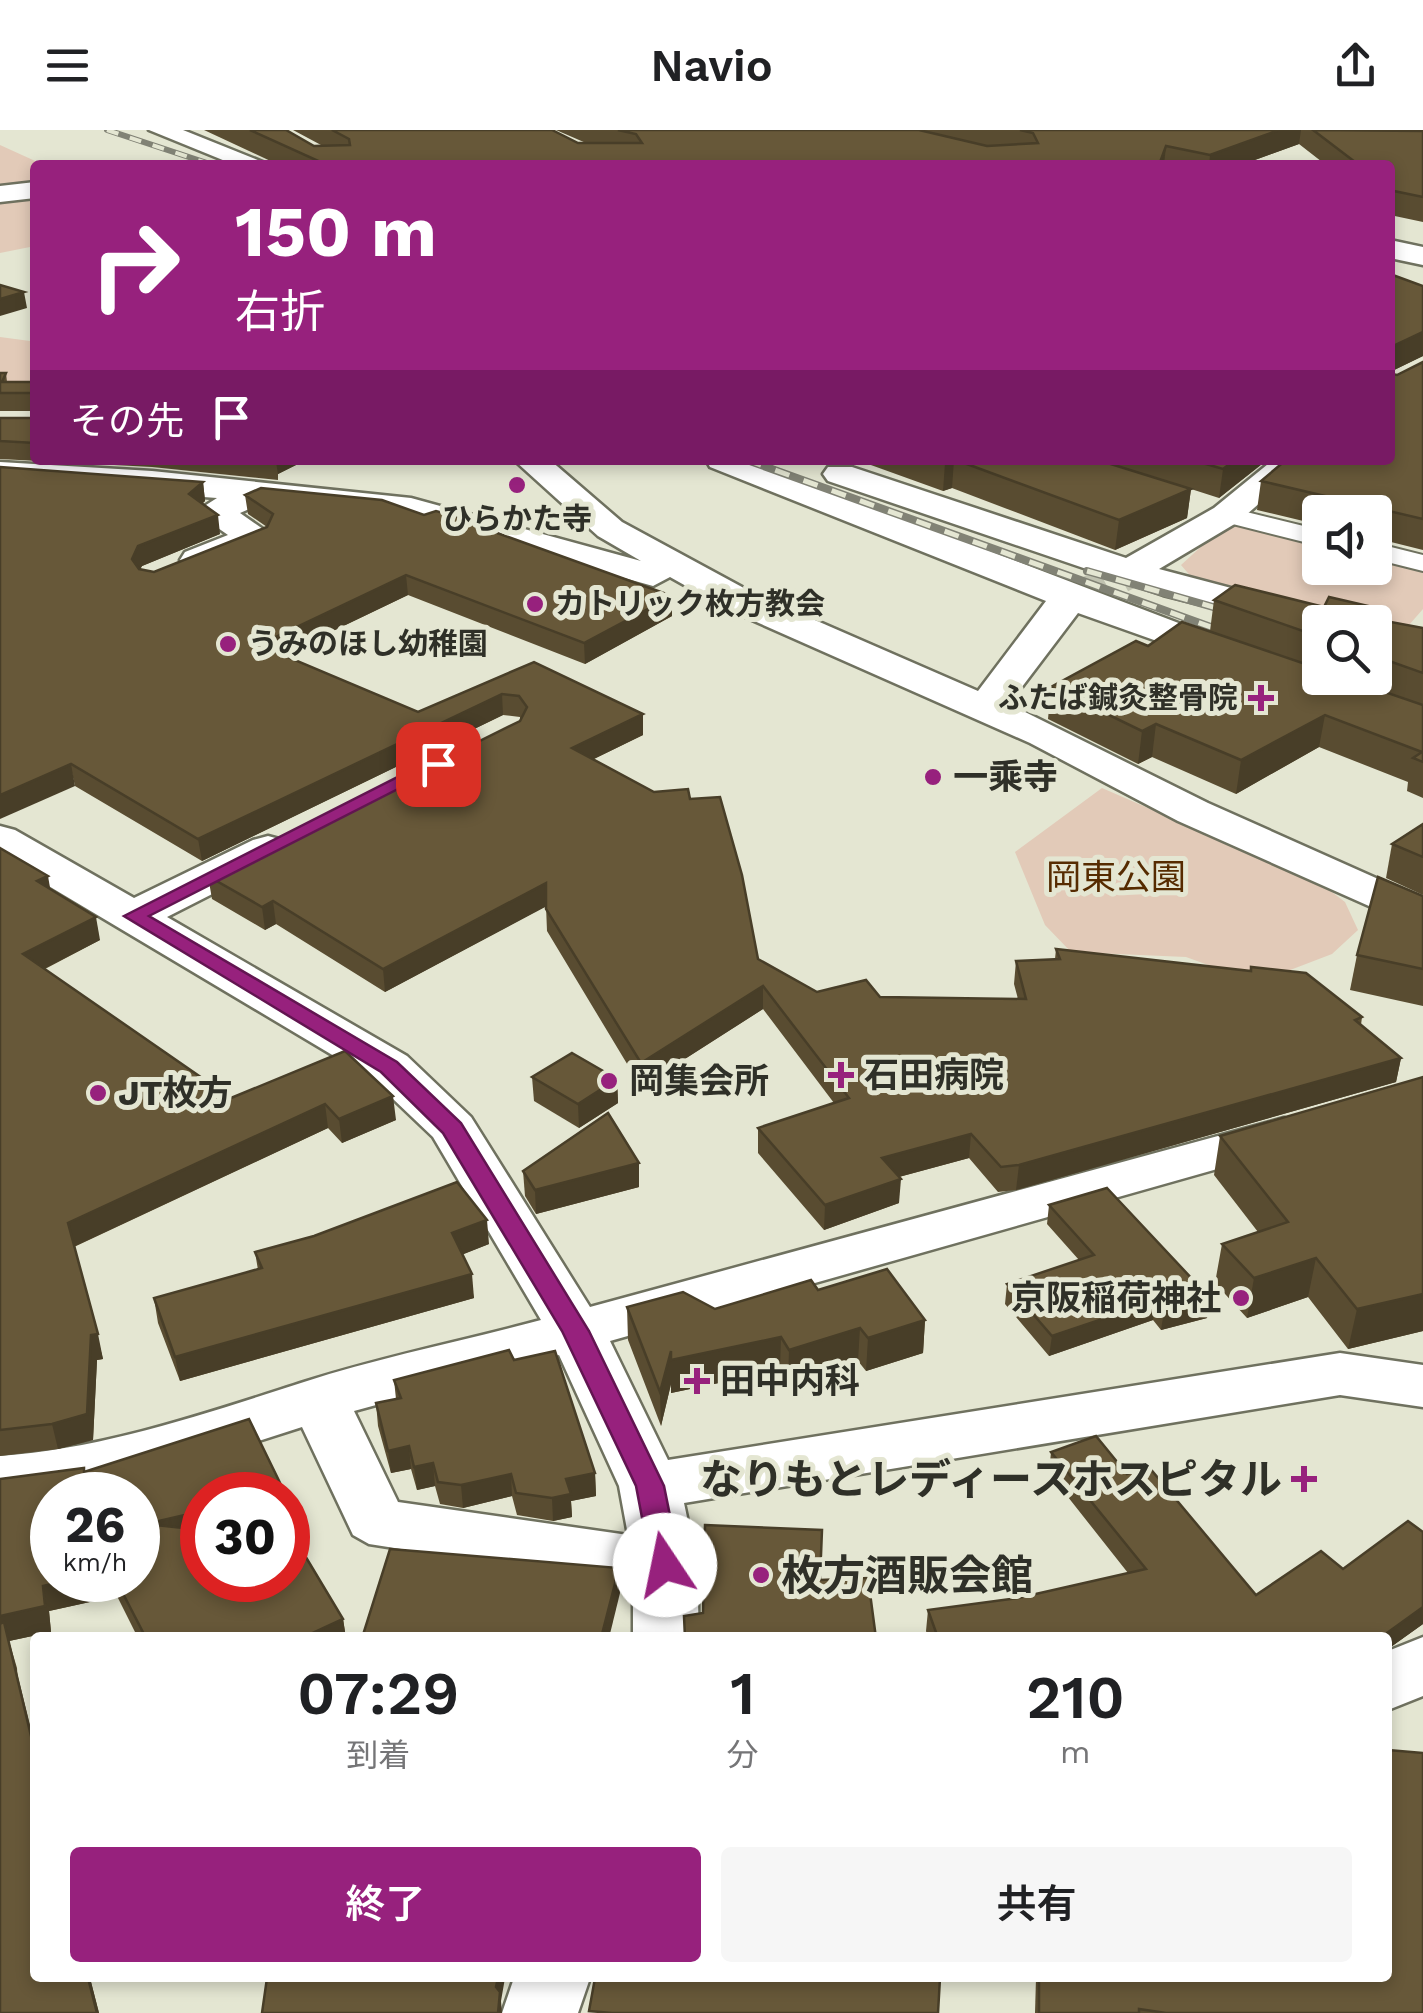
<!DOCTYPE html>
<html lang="ja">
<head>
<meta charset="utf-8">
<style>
  :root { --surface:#fff; --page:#f6f6f6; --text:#202124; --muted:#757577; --accent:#97217d }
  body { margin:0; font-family:"Work Sans","Noto Sans JP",sans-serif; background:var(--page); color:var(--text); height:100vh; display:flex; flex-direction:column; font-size:38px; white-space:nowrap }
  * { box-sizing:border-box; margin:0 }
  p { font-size:32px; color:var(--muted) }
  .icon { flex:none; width:55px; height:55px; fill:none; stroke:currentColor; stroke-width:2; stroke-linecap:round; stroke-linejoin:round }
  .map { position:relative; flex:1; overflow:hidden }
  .side { position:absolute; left:30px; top:1502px; width:1362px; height:350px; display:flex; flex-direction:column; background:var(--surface); border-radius:10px; box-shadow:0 5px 15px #0003 }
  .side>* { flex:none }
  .top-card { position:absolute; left:30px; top:30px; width:1365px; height:305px; border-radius:10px; box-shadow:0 5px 15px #0003; background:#97217d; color:#fff; overflow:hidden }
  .fabs { position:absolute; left:1302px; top:365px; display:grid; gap:20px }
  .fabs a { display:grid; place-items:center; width:90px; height:90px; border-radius:10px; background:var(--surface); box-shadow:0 5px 15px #0003; font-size:50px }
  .speed { position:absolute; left:30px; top:1342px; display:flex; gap:20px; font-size:50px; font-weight:700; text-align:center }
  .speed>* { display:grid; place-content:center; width:130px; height:130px; border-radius:50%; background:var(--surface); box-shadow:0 5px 15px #0003; line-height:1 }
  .speed small { font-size:25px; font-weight:400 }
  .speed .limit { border:15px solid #d22; background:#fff; color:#111 }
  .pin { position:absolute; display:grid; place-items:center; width:85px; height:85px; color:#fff; margin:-42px; border-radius:20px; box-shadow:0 5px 15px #0006 }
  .me { position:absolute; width:110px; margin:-55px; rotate:349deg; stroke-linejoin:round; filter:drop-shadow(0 0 8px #0008) }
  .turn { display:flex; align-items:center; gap:35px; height:210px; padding:0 40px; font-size:45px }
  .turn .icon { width:130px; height:130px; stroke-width:2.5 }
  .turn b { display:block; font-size:70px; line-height:85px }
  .then { display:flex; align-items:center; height:95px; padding:0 40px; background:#0003; gap:20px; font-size:38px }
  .eta { display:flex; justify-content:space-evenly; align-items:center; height:170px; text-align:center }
  .eta b { font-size:60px; font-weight:600; line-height:70px }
  .primary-button { display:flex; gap:20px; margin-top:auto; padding:20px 40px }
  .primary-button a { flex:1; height:115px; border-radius:10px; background:var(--accent); color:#fff; font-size:40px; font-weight:600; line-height:115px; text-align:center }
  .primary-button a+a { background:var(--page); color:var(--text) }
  header { display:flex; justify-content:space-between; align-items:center; height:130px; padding:0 40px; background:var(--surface); font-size:45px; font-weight:600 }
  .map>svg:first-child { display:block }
  .green { fill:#e2cab8 }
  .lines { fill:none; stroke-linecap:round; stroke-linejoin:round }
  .minor-tunnel { stroke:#c0c2b0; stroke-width:34; stroke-dasharray:34 16; stroke-linecap:butt }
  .pedestrian-casing { stroke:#6f715f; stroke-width:4 }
  .minor-casing { stroke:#6f715f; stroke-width:5 }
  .primary-casing { stroke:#6f715f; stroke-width:5 }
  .pedestrian { fill:#fff; fill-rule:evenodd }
  .minor { fill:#fff; fill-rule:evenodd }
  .primary { fill:#fff; fill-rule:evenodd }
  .rail-far2-casing { stroke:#818275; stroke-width:6 }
  .rail-far1-casing { stroke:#818275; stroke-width:8 }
  .rail-casing { stroke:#818275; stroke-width:10 }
  .rail-far2 { stroke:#e4e6d2; stroke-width:4; stroke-dasharray:12; stroke-linecap:butt }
  .rail-far1 { stroke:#e4e6d2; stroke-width:5; stroke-dasharray:15; stroke-linecap:butt }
  .rail { stroke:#e4e6d2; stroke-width:6; stroke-dasharray:19; stroke-linecap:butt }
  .wall { fill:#594c31; fill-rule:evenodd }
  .shaded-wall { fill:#483e28 }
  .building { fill:#675839; stroke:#483e28; stroke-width:2.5 }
  .route { fill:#97217d; stroke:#621551; stroke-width:2.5 }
  .poi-dot { fill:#97217d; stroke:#e4e6d2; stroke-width:4 }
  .labels { text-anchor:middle; stroke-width:10; stroke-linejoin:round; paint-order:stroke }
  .far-poi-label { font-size:30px; font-weight:bold; fill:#2f3028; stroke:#e4e6d2; text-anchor:start }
  .poi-label { font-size:35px; font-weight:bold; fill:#2f3028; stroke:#e4e6d2; text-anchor:start }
  .park-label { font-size:35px; fill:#562b00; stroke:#e4e6d2 }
  .near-poi-label { font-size:42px; font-weight:bold; fill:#2f3028; stroke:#e4e6d2; text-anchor:end }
</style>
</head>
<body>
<header><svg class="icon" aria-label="menu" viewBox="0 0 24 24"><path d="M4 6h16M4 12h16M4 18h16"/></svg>Navio<svg class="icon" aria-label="share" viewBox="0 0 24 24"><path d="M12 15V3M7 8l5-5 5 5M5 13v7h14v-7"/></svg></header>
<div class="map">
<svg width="1423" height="1883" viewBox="0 0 1423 1883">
  <rect width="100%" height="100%" fill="#e4e6d2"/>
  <g class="green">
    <polygon points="0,15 44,35 35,35 35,58 0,63"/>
    <polygon points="35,63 35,116 0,123 0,73"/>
    <polygon points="35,205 35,264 0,262 0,207 30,211"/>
    <polygon points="1227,393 1320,415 1320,438 1375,438 1375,429 1423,441 1423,479 1402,503 1193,449 1181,435"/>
    <polygon points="1102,658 1320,753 1345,772 1358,800 1332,824 1285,842 1233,844 1186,827 1071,822 1045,795 1015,722"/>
  </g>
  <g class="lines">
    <polyline class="minor-tunnel" points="1076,470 1130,441"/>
    <defs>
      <g id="pedestrian">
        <polygon points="1226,377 1320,400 1320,416 1217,390 1213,385 1217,380"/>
        <polygon points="1375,413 1423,425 1423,441 1375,429"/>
      </g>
      <g id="minor">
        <polygon points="149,0 183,0 270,35 235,35"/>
        <polygon points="35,52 35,68 0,72 0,56"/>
        <polygon points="514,330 550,330 622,392 753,463 978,561 1046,471 710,337 706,330 751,330 1244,518 1249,526 1244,534 1230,537 1078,483 1009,574 1208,673 1423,769 1423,800 1178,691 1030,613 727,479 670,447 653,456 409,388 263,373 240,383 273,406 268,413 211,438 185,438 180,430 185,422 228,405 195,382 217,368 0,352 0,332 152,341 411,368 641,431 598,406"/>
        <polygon points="1273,330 1309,330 1238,392 1159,439 1333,485 1338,492 1320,492 1320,504 1163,465 828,351 823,344 828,337 852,337 1126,428 1214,378"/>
        <path d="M0,696L15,700L134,768L253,710L268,706L283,710L290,719L283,728L167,787L407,926L471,987L590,1177L1284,988L1302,993L1310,1004L1302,1015L610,1211L668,1330L1340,1223L1423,1235V1277L1340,1265L684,1373L697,1435L699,1508H633V1455L369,1414L353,1405L302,1297C202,1329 103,1363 0,1372V1326C106,1318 204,1284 304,1252C381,1227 463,1211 541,1190L433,1007L371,948L0,727ZM559,1225L619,1356L628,1405L398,1372L354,1281Z"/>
        <polygon points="1423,1507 1423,1566 1388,1580 1388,1521"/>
        <polygon points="514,1848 590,1848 578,1883 502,1883"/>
      </g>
      <polygon id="primary" points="1390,110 1423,117 1423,135 1390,128"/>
    </defs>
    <use href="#pedestrian" class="pedestrian-casing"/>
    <use href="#minor" class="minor-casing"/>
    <use href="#primary" class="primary-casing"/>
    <use href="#pedestrian" class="pedestrian"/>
    <use href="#minor" class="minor"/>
    <use href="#primary" class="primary"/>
    <defs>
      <polyline id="rail-far2" points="107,0 213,35"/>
      <g id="rail-far1">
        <polyline points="747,330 1233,505"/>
        <polyline points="1087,441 1241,485"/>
      </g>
      <polyline id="rail" points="1226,502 1234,505"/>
    </defs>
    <use href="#rail-far2" class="rail-far2-casing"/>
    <use href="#rail-far1" class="rail-far1-casing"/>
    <use href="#rail" class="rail-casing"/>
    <use href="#rail-far2" class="rail-far2"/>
    <use href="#rail-far1" class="rail-far1"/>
    <use href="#rail" class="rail"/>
  </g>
  <g class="wall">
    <polygon points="204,0 286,0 314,16 321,15 293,0 552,0 578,13 586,13 556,0 1417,0 1423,1 1423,92 1390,85 1390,35 1326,35 1299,14 1241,35 279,35"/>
    <polygon points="1390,144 1423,226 1392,241 1392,244 1397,245 1423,232 1423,420 1375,408 1375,382 1320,382 1320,395 1257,380 1261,351 1390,330"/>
    <polygon points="0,243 6,243 7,252 35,252 35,330 298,330 298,334 278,344 278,350 152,337 0,329 0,288 34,288 34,281 0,281"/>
    <polygon points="857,330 1098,330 1116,336 1105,330 1267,330 1219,368 1191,359 1187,388 1115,420 952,358 943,361"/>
    <polygon points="0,337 203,352 205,371 202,374 220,404 142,436 140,439 154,442 267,397 248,384 245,365 424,385 495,397 495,402 672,466 672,486 585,534 408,465 283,525 418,582 534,532 643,584 643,605 594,629 654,662 690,669 758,829 817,862 880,867 1018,869 1014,854 1016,831 1055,829 1056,819 1362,887 1361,895 1401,928 1396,952 1016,1060 998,1062 969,1028 899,1047 899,1073 824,1100 758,1023 758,998 834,973 763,879 641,957 547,801 546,776 385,862 276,794 265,800 212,769 208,746 520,591 520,587 503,585 202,731 75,656"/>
    <path d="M1214,470L1380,490L1423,498V668L1407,661L1408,652L1319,617L1236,664L1152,627L1138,634L1048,589L1051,557L1148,516L1210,501ZM1320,492H1375V548H1320Z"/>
    <polygon points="1423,694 1423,765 1386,748 1392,714"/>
    <polygon points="0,718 50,760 100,810 45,839 231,968 345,921 396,990 342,1013 328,998 74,1117 103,1229 97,1230 93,1310 58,1319 0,1326"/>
    <polygon points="1423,766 1423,876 1350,860 1357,825"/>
    <polygon points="532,947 617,949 618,973 579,998 534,971"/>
    <polygon points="1423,947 1423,1201 1348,1219 1308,1167 1247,1188 1215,1153 1222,1114 1258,1102 1214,1045 1220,1006"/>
    <polygon points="639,1033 639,1057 536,1084 525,1066 523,1041"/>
    <polygon points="1049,1075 1210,1168 1207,1188 1161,1200 1153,1190 1049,1226 1005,1174 1007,1154 1079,1130 1047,1094"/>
    <polygon points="489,1114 463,1124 474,1168 180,1251 158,1193 154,1168 258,1140 255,1122"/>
    <polygon points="818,1160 925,1190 923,1223 866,1241 858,1231 788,1253 780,1240 671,1263 671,1254 661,1296 628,1210 627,1177 715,1179"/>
    <polygon points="514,1230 595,1343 596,1366 571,1371 572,1387 553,1391 517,1385 512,1366 463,1378 440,1374 435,1356 417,1360 411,1339 391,1343 378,1296 376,1273 396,1269 394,1250"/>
    <polygon points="1051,1322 1127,1344 1256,1465 1343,1439 1423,1494 1388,1519 1388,1508 928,1508 926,1501 928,1480 1018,1468 1128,1443 1049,1343"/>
    <path d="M85,1342L202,1365V1450L343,1489L346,1508H138L117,1466L49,1481L51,1502L9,1511L17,1538L35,1848H90L99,1883H0V1349ZM138,1365V1450H52Z"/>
    <polygon points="1036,1848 1388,1848 1423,1883 1035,1883"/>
  </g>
  <g class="shaded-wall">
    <polygon points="1279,0 1301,0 1299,14 1241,35 1209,35 1210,25"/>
    <polygon points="1166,16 1164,35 1159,35"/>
    <polygon points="24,162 27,178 0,186 0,169"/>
    <polygon points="1423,202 1423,226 1390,242 1393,216"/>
    <polygon points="268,330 298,330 298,334 278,344 276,332"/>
    <polygon points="951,330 954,330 952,358 943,361 945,333"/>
    <polygon points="1235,330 1267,330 1219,368 1223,339"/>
    <polygon points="203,352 205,371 191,383 189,364"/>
    <polygon points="1191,359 1187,388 1115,420 1119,390"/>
    <polygon points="218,385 220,404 142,436 135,449 132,429 138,416"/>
    <polygon points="406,445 408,465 262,535 259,515"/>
    <polygon points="672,466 672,486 585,534 584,513"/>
    <polygon points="502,564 503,585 202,731 198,709"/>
    <polygon points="643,584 643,605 573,639 572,618"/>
    <polygon points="1325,585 1319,617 1236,664 1241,630"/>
    <polygon points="1156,594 1152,627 1138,634 1142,601"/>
    <polygon points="71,634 75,656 0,689 0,665"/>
    <polygon points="48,746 52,769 37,751"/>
    <polygon points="546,753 547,776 385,862 383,839"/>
    <polygon points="273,771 276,794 265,800 262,777"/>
    <polygon points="96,787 100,810 28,847 23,824"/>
    <polygon points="763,856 763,879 641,957 641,933"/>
    <polygon points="1401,928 1396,952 1016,1060 1019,1035"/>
    <polygon points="617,949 618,973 579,998 578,974"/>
    <polygon points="393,966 396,990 342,1013 339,989"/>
    <polygon points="325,974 328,998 73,1117 68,1093"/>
    <polygon points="971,1004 969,1028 880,1052 882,1028"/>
    <polygon points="639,1033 639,1057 536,1084 535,1060"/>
    <polygon points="901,1049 899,1073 824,1100 825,1075"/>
    <polygon points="487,1090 489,1114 454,1128 452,1103"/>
    <polygon points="1316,1128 1308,1167 1247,1188 1254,1148"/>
    <polygon points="472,1144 474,1168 180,1251 175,1227"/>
    <polygon points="1423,1164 1423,1201 1348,1219 1357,1179"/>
    <polygon points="1210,1168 1207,1188 1161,1200 1164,1181"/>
    <polygon points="1156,1171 1153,1190 1049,1226 1052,1206"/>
    <polygon points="925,1190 923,1223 866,1241 868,1208"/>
    <polygon points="860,1198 858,1231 788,1253 789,1220"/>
    <polygon points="98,1204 103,1229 97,1230 93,1310 58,1319 52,1294 91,1205"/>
    <polygon points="781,1207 780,1240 671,1263 671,1230"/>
    <polygon points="671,1221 671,1254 661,1296 660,1262"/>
    <polygon points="409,1316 411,1339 391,1343 388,1321"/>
    <polygon points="433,1333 435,1356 417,1360 414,1337"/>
    <polygon points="595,1343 596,1366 571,1371 572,1387 553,1391 552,1368 566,1349"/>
    <polygon points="511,1344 512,1366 463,1378 461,1355"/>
    <polygon points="202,1381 202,1408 146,1394"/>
    <polygon points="619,1438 620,1463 609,1508 601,1508"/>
    <polygon points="69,1450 113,1450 117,1466 49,1481 51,1502 9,1511 35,1615 35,1623 0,1513 0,1486 43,1456"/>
    <polygon points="1423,1477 1423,1494 1388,1519 1388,1508 1380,1508"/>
    <polygon points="343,1489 346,1508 302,1508"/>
    <polygon points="88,1848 90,1848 99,1883 97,1883"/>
    <polygon points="498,1848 505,1848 501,1871 502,1883 498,1883 496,1857"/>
  </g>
  <g class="building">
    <polygon points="250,0 286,0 314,16 350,15 349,9 332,0 552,0 578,13 642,13 636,4 618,0 919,0 987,16 1038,13 1033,3 1020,0 1279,0 1210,25 1166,16 1159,35 327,35"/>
    <polygon points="1313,0 1423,1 1423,67 1394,61 1390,58 1390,35 1359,35"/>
    <polygon points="1390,144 1423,156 1423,202 1393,216 1392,244 1397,245 1423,232 1423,389 1261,351 1286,330 1390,330"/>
    <polygon points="0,155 24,162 0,169"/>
    <polygon points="0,243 6,243 2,252 35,252 35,313 0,311 0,288 34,288 34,263 0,263"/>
    <polygon points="956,330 1098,330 1191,359 1119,390"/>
    <polygon points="1192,330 1235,330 1223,339"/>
    <polygon points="0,337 203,352 189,364 218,385 138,416 132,429 139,439 154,442 267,397 273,384 245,365 261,358 382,370 424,385 436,381 495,397 489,400 672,466 584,513 406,445 259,515 418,582 534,532 643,584 572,618 654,662 688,659 690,669 720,667 742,745 758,829 817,862 866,850 880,867 1026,869 1016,831 1060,829 1056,819 1251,841 1251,837 1306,843 1362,887 1355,890 1401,928 1019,1035 1001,1037 971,1004 882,1028 901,1049 825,1075 758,998 849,968 763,856 641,933 546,779 546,753 383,839 273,771 262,777 208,746 520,591 527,577 519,566 502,564 198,709 71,634 0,665"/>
    <polygon points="1235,455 1324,477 1329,467 1377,478 1380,490 1423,498 1423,543 1375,526 1375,492 1320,492 1320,507 1214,470"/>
    <polygon points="1182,492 1320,539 1320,548 1344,548 1423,575 1423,632 1413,628 1422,622 1325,585 1241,630 1156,594 1142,601 1051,557 1136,511 1148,516"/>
    <polygon points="1423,694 1423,727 1392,714"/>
    <polygon points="0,718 48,746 37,751 96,787 23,824 231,968 345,921 393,966 339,989 325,974 68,1093 98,1204 91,1205 87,1284 52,1294 0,1300"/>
    <polygon points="1378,747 1423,766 1423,839 1357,825"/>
    <polygon points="572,923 617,949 578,974 532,947"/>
    <polygon points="1423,947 1423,1164 1357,1179 1316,1128 1254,1148 1222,1114 1288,1092 1220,1006"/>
    <polygon points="608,983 639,1033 535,1060 523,1041"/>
    <polygon points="457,1052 487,1090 452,1103 472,1144 175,1227 154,1168 262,1138 255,1122 314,1106"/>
    <polygon points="1107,1058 1210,1168 1164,1181 1156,1171 1052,1206 1007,1154 1094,1125 1049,1075"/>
    <polygon points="887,1139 925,1190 868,1208 860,1198 789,1220 781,1207 671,1230 671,1221 660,1262 627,1177 683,1162 715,1179 811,1150 818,1160"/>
    <polygon points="509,1220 514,1230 555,1221 595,1343 566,1349 571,1364 552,1368 516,1363 511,1344 461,1355 438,1352 433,1333 414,1337 409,1316 388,1321 376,1273 401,1268 394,1250"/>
    <polygon points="249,1289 285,1363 276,1365 202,1365 202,1381 146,1394 202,1400 202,1450 288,1450 288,1408 295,1409 343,1489 302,1508 146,1508 116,1450 138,1450 138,1365 52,1365 52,1450 69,1450 43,1456 45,1476 0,1486 0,1349 84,1338 84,1342"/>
    <polygon points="1096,1306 1127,1344 1148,1336 1256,1465 1321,1421 1343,1439 1408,1391 1423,1402 1423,1477 1380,1508 938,1508 928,1480 1018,1468 1146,1439 1051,1322"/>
    <polygon points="705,1395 822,1400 820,1450 868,1448 876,1508 685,1508 684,1486 703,1483"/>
    <polygon points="390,1419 619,1438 601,1508 362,1508"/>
    <polygon points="4,1492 35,1623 35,1848 88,1848 97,1883 0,1883 0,1494"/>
    <polygon points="1388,1620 1423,1623 1423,1883 1166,1883 1139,1879 1139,1883 1039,1883 1039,1848 1388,1848"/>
    <polygon points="267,1848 498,1848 496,1857 500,1862 498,1883 262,1883"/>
    <polygon points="595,1848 940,1848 938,1883 612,1883 589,1881"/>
  </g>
  <polygon class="route" points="431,630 447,634 149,786 397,932 461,993 589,1201 664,1356 680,1435 676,1443 655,1443 651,1435 636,1356 562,1201 443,1003 381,942 124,786"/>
  <g class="poi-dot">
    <circle cx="517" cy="355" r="10"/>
    <circle cx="535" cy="474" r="10"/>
    <circle cx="228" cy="514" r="10"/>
    <path d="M1256 553h10v10h10v10h-10v10h-10v-10h-10v-10h10z"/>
    <circle cx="933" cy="647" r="10"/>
    <path d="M836 930h10v10h10v10h-10v10h-10v-10h-10v-10h10z"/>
    <circle cx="609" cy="951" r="10"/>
    <circle cx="98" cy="963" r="10"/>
    <circle cx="1241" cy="1168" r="10"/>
    <path d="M692 1236h10v10h10v10h-10v10h-10v-10h-10v-10h10z"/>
    <path d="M1299 1334h10v10h10v10h-10v10h-10v-10h-10v-10h10z"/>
    <circle cx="761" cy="1445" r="10"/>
  </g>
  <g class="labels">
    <g class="far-poi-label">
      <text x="517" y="399" text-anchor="middle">ひらかた寺</text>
      <text x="555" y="484">カトリック枚方教会</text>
      <text x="248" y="524">うみのほし幼稚園</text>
      <text x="1238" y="578" text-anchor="end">ふたば鍼灸整骨院</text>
    </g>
    <g class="poi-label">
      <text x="953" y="659">一乘寺</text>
      <text x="864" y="957">石田病院</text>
      <text x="629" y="963">岡集会所</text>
      <text x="118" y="975">JT枚方</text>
      <text x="1221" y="1180" text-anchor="end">京阪稲荷神社</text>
      <text x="720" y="1263">田中内科</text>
    </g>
    <g class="park-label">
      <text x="1116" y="759">岡東公園</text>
    </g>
    <g class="near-poi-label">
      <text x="1282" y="1364">なりもとレディースホスピタル</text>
      <text x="781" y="1460" text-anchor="start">枚方酒販会館</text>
    </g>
  </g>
</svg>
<div class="fabs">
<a><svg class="icon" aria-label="sound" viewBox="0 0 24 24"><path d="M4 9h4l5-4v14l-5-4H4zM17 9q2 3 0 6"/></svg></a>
<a><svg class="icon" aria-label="search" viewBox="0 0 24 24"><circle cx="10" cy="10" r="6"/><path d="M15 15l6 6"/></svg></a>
</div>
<div class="speed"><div>26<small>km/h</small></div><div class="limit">30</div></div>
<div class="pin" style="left:438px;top:634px;background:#d93025"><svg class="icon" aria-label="arrive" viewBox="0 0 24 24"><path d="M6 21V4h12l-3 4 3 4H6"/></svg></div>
<svg class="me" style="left:665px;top:1435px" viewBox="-20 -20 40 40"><circle r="19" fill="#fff"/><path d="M0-13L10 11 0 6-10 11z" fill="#97217d"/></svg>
<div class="top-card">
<div class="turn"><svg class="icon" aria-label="right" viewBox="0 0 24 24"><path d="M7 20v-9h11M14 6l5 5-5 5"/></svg><div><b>150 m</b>右折</div></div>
<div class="then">その先<svg class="icon" aria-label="arrive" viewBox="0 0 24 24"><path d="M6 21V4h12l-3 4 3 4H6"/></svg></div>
</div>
<section class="side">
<div class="eta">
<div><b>07:29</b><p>到着</p></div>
<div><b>1</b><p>分</p></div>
<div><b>210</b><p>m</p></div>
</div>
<div class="primary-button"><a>終了</a><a>共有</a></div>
</section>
</div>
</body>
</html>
